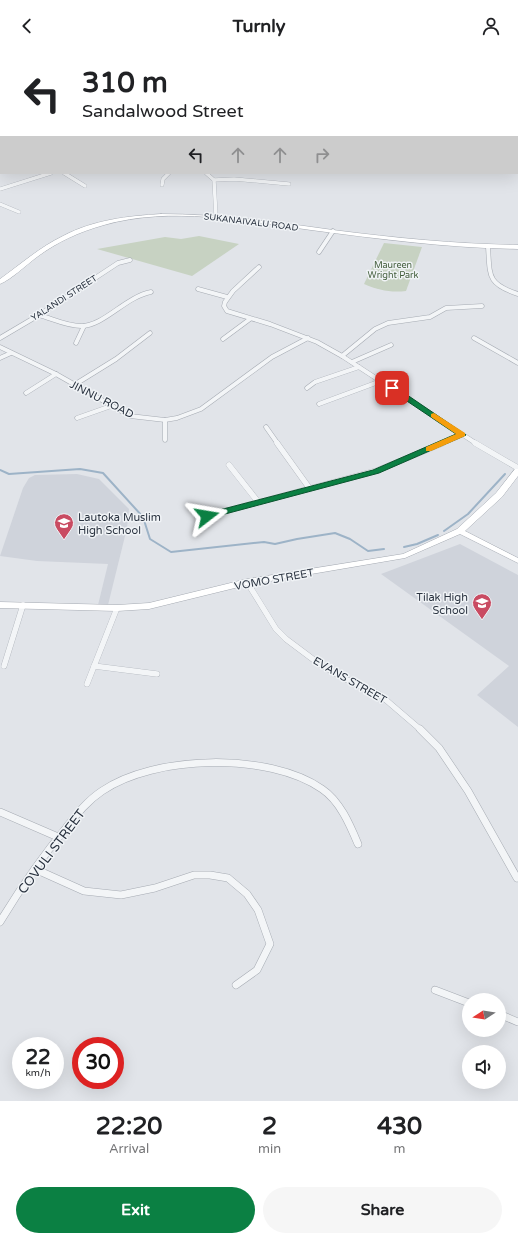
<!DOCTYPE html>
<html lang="en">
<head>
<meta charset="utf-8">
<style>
  :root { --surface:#fff; --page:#f6f6f6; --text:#202124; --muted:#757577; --accent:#0b8043 }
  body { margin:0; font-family:"Varela Round",sans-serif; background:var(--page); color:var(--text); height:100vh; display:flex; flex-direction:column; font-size:15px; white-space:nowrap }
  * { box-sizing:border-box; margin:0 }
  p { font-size:13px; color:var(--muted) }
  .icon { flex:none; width:22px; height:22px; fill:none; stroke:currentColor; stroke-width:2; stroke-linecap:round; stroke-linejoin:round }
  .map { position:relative; height:1049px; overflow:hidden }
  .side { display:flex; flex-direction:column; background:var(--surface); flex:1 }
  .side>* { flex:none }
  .banner { position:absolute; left:0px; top:0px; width:518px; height:122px; box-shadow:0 4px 16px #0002; background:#fff; color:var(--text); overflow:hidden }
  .needle { width:26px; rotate:258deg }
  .controls { position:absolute; left:462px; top:941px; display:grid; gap:8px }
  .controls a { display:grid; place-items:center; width:44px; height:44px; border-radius:50%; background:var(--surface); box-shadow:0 4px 16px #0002; font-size:20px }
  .speed { position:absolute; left:12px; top:985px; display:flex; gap:8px; font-size:20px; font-weight:700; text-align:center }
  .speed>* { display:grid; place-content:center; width:52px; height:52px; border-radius:50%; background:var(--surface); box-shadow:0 4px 16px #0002; line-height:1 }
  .speed small { font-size:10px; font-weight:400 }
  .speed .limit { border:6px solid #d22; background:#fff; color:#111 }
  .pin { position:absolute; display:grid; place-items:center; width:34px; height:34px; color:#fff; margin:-17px; border-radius:8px; box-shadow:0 2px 6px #0006 }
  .me { position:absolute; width:44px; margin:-22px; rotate:76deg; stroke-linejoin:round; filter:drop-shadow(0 0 3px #0008) }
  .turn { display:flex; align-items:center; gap:14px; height:84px; padding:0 16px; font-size:18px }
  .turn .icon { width:52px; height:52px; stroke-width:2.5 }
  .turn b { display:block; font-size:28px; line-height:34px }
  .lanes { display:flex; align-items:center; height:38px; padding:0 16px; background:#0003; justify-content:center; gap:20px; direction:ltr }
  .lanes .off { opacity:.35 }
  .eta { display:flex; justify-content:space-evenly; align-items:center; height:68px; text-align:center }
  .eta b { font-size:24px; font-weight:700; line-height:28px }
  .cta { display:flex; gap:8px; margin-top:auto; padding:8px 16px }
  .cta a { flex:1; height:46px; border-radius:24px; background:var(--accent); color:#fff; font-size:16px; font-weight:700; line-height:46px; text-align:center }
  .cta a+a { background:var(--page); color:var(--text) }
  header { display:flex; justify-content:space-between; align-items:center; height:52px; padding:0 16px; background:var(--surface); font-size:18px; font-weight:700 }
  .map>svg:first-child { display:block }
  .built { fill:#cfd3db }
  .green { fill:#c7d2c2 }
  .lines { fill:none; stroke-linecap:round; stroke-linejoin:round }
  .stream { stroke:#9db3c7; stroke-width:2 }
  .river { fill:#9db3c7; fill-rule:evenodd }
  .minor-far3-casing { stroke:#a6abb3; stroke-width:4 }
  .minor-far2-casing { stroke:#a6abb3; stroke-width:5 }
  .minor-far1-casing { stroke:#a6abb3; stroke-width:6 }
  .minor-casing { stroke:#a6abb3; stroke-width:8 }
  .secondary-casing { stroke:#a6abb3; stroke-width:1 }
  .minor-far3 { stroke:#f3f5f7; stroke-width:3.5 }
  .minor-far2 { stroke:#f3f5f7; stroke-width:4 }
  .minor-far1 { stroke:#f3f5f7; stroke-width:5.5 }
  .minor { stroke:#f3f5f7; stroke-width:7 }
  .secondary { fill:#fff; fill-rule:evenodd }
  .route { fill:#0b8043; stroke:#07532c }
  .slow { fill:#f59e0b }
  .labels { text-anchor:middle; stroke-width:3; stroke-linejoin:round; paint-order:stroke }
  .far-street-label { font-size:9px; fill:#2a3340; stroke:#f0f3f6 }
  .far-park-label { font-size:9px; fill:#3f5b38; stroke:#f0f3f6 }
  .street-label { font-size:11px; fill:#2a3340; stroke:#f0f3f6 }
  .poi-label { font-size:11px; fill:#2a3340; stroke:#f0f3f6; text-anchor:start }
  .near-street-label { font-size:13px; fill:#2a3340; stroke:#f0f3f6 }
</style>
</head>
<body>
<header><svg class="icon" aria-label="back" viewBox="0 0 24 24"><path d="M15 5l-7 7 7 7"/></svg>Turnly<svg class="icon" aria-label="person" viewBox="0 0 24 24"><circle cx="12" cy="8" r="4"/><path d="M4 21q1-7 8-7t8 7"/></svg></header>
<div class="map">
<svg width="518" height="1049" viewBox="0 0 518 1049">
  <rect width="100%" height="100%" fill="#e1e4e9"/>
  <g class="built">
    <polygon points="77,422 99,427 129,457 127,476 108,553 98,553 108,512 37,509 0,504 23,436 29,426 35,423"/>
    <polygon points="460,492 518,523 518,675 477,643 509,614 381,522"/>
  </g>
  <g class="green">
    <polygon points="199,184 239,192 192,224 97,197 165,185 181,187"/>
    <path d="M384,191L422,195L406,239C391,241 378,238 364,232Z"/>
  </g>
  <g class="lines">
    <g class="stream">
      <polyline points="0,418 9,422 80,417 103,421 143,465 150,487 171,500 264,490 275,492 297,487 335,481 350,487 368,499 384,497"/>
      <polyline points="444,479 468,462 505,422"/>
      <polyline points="404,495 417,492 438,483"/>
    </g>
    <g class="river">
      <rect x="222" y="0" width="7" height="1"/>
      <rect x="0" y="68" width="1" height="4"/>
    </g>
    <defs>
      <g id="minor-far3">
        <polyline points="478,0 486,1"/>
        <polyline points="64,121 85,134"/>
        <polyline points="206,121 214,128 216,164"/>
        <polyline points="214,128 234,127 289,132"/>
        <polyline points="162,133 163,127 169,121"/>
        <polyline points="0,137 51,121"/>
        <polyline points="0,152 19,160"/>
      </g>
      <g id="minor-far2">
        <path d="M488,195C490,224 487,232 518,242"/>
        <polyline points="319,200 333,179"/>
        <polyline points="259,215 233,239 225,250 224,254 227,259 270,272 317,290 342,304 477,392"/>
        <polyline points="198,237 227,245"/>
        <path d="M39,263C53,267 67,274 81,274C104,274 125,245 151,240"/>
        <polyline points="0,286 39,263 118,211 130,208"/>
        <polyline points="474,286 518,311"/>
        <polyline points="223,287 250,267"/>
        <polyline points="76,291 84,274"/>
        <polyline points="0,295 56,322 130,364 165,368 177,366 201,357 272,305 308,286"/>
        <polyline points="342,304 375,277 388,271 430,265 446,256 482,254"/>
        <polyline points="0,306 11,301"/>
        <polyline points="352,310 391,293"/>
        <polyline points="74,333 116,307 150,281"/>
        <polyline points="307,336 315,330 359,315"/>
        <polyline points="26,341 56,322"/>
        <polyline points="319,352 381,329"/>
        <polyline points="77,366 111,354"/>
        <polyline points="165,368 165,388"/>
        <polyline points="266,375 278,392"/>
        <polyline points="441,392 462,383"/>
      </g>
      <g id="minor-far1">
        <polyline points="277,391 310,437"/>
        <polyline points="475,391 518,416"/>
        <polyline points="229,413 259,451"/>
        <polyline points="207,464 376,419 443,391"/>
        <polyline points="247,530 276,577 286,587 318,611 343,626 379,642 421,678"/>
        <polyline points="4,614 23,553"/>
        <polyline points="94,614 157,622"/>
        <polyline points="87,632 117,556"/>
      </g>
      <g id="minor">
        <polyline points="420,677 439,696 468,739 517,826"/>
        <polyline points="0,760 58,785"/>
        <polyline points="35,817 84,839 121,843 155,836 194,823 210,823 228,826 247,842 258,858 270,892 257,918 236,933"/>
        <path d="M0,870C20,837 41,806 66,776C77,762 87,749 102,739C154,703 269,700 322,737C340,749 350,773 358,792"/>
        <polyline points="435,938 469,951"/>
        <polyline points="499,962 518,970"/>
      </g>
      <g id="secondary">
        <path d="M161,162C219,162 276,170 333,178C395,186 456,192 518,193V197C448,196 380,187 311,178C244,169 171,154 104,173C79,180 57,190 37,205C26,213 12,227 0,232V227C21,212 40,195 63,184C93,168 128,164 161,162Z"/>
        <polygon points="515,417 518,417 518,424 502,445 465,479 518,506 518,511 460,482 405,506 247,533 149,557 117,559 0,556 0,550 117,553 149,551 247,527 403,502 457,477 496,441"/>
      </g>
    </defs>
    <use href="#minor-far3" class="minor-far3-casing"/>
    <use href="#minor-far2" class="minor-far2-casing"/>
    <use href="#minor-far1" class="minor-far1-casing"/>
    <use href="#minor" class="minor-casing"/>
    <use href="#secondary" class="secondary-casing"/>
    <use href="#minor-far3" class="minor-far3"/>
    <use href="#minor-far2" class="minor-far2"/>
    <use href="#minor-far1" class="minor-far1"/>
    <use href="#minor" class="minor"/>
    <use href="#secondary" class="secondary"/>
  </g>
  <polygon class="route" points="389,334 394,334 466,383 379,421 210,466 204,466 203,464 204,462 373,418 456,382 389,337"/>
  <polygon class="slow" points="434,361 465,381 465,384 431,399 426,399 426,395 456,382 431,365 431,362"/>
  <defs>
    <symbol id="school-pin" viewBox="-11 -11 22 30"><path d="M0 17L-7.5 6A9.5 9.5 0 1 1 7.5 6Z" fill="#c94b62" stroke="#f0f3f6"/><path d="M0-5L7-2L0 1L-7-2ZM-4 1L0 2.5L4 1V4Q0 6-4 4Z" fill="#fff"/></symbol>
  </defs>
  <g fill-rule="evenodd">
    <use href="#school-pin" x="53" y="460" width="22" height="30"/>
    <use href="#school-pin" x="471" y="540" width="22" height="30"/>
  </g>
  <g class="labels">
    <g class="far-street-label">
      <text transform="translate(251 170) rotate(7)" y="3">SUKANAIVALU ROAD</text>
      <text transform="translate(64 246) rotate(-33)" y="3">YALANDI STREET</text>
    </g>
    <g class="far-park-label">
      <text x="393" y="216">Maureen<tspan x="393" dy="10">Wright Park</tspan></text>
    </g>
    <g class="street-label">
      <text transform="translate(102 347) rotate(27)" y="4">JINNU ROAD</text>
      <text transform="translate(274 527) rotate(-10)" y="4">VOMO STREET</text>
      <text transform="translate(350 628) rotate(30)" y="4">EVANS STREET</text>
    </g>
    <g class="poi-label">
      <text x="78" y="469">Lautoka Muslim<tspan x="78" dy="13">High School</tspan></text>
      <text x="468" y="549" text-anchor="end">Tilak High<tspan x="468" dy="13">School</tspan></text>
    </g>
    <g class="near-street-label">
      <text transform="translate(51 799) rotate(-53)" y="5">COVULI STREET</text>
    </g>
  </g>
</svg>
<div class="controls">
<a><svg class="needle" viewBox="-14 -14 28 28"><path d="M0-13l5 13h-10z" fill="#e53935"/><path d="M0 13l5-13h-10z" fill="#757577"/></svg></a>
<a><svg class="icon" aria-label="sound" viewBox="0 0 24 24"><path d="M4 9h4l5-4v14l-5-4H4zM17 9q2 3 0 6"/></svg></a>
</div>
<div class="speed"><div>22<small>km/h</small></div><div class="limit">30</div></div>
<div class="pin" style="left:392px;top:336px;background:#d93025"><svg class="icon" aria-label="arrive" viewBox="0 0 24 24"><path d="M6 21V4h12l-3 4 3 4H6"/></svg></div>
<svg class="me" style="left:207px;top:464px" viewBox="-20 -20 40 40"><path d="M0-17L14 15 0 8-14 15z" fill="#0b8043" stroke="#fff" stroke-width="4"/></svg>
<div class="banner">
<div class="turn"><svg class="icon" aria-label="left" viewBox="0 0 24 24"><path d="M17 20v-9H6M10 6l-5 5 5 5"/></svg><div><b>310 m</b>Sandalwood Street</div></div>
<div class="lanes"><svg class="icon" aria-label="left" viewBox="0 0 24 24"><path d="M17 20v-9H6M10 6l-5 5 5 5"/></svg><svg class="icon off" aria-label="ahead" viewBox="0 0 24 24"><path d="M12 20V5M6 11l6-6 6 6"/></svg><svg class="icon off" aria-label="ahead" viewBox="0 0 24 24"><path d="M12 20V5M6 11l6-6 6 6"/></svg><svg class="icon off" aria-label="right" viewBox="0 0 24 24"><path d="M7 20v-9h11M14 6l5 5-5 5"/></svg></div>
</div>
</div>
<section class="side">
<div class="eta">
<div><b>22:20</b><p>Arrival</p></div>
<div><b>2</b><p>min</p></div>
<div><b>430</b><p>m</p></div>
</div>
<div class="cta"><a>Exit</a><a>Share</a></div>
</section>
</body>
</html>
